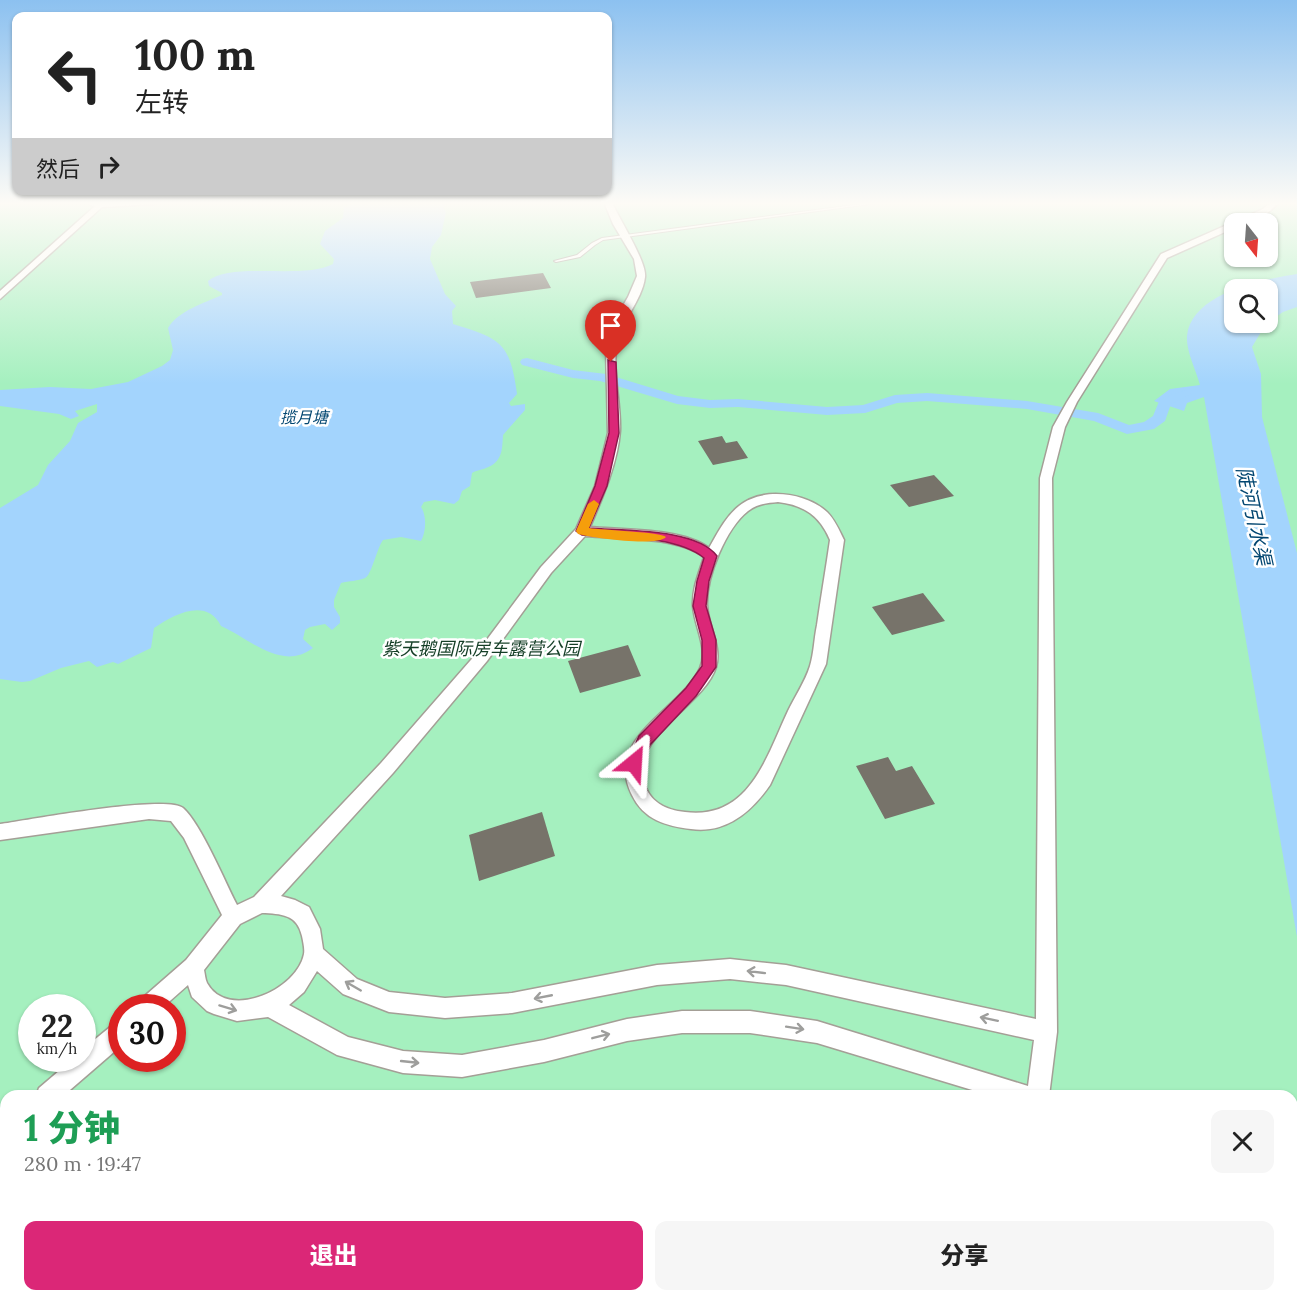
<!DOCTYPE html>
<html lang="zh">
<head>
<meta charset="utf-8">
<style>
  :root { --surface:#fff; --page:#f6f6f6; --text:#222; --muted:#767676; --accent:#db2777 }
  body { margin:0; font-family:Lora,"Noto Sans SC",serif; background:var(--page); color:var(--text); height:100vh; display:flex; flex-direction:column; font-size:22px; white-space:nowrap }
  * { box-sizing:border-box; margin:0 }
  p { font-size:20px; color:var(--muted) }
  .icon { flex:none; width:33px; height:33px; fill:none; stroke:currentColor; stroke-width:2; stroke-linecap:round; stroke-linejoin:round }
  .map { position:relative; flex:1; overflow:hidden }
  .drawer { position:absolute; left:0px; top:1090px; width:1298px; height:212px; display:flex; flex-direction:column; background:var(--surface); border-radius:18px 18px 0 0; box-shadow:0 2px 4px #0004 }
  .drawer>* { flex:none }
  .hud { position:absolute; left:12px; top:12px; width:600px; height:183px; border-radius:12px; box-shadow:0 2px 4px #0004; background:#fff; color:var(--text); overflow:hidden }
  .needle { width:39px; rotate:163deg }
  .fabs { position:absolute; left:1224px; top:213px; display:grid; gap:12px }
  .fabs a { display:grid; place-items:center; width:54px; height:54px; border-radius:12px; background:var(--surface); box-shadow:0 2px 4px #0004; font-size:30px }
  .speed { position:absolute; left:18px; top:994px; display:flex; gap:12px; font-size:30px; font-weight:700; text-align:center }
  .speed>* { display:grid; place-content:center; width:78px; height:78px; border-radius:50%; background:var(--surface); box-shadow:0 2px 4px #0004; line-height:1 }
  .speed small { font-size:15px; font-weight:400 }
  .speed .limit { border:9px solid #d22; background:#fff; color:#111 }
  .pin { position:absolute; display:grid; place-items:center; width:51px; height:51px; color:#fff; margin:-62px -26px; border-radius:50% 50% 50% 0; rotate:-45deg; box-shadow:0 0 6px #0007 }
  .pin .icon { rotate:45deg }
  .me { position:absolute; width:66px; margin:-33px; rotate:27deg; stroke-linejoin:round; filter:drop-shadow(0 0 4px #0008) }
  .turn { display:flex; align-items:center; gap:21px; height:126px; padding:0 24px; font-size:27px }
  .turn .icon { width:78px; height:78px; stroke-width:2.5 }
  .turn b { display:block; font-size:42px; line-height:51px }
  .then { display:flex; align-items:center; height:57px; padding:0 24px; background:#0003; gap:12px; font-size:22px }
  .round { display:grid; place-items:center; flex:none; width:63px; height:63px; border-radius:12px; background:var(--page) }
  .headline { display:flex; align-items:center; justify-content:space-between; height:102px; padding:0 24px }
  h1 { font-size:36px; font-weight:800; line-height:45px; color:#1e9e55 }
  .primary-button { display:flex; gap:12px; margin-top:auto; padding:12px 24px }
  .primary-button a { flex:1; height:69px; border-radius:12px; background:var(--accent); color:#fff; font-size:24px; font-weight:800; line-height:69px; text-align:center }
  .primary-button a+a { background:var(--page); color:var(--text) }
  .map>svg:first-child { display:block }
  .green { fill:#a5f0bf; fill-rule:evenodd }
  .water { fill:#a3d4fd }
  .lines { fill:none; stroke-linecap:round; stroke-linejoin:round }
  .canal { fill:#a3d4fd; fill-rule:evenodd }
  .building { fill:#77736a }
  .lane-casing { stroke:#a49f96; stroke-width:2 }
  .street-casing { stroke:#a49f96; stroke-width:3 }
  .lane { fill:#fff; fill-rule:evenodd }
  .street { fill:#fff; fill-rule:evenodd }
  .oneway { stroke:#9e9e9c }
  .route { fill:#db2777; stroke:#8e194d; stroke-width:1.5 }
  .slow { fill:#f59e0b }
  .labels { text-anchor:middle; stroke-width:5; stroke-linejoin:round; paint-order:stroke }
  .far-water-label { font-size:16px; font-style:italic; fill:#004570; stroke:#fff }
  .park-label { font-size:18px; font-style:italic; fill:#143e26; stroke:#fff }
  .water-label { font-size:20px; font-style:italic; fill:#004570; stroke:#fff }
</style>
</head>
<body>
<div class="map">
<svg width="1297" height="1301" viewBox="0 0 1297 1301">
  <rect width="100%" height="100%" fill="#fbf6ec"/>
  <path class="green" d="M0,202H1297V1301H0ZM1234,224H1268V256H1234ZM1234,290H1268V322H1234ZM32,1008H82V1059H32ZM122,1008H172V1059H122ZM6,1096H1292V1296H6Z"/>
  <g class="water">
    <path d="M384,202H450L443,207L446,212L441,235L432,247L430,259L445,294L456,306L452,311L453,324C501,339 510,342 517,394L509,403L511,406L525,404V410L503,435C502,449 503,462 486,468C481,470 477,470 472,473L470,486L462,491L459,500L454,504L435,500L424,502L421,507C427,516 426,532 421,541L401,537L383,540C377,548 371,576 365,578C358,581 349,581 341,583L334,600V607L340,617V623L332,630L325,624L310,627L305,630L303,639L313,648C281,672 249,638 221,626C207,597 174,614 154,628L151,648L118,664L113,662L97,667L89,661L61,668L30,681L22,682L0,679V508L38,485L48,465L70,441L78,423L97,412V404L75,411L79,416L71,419L59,414L0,406V390L50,387L91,389L128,382L162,366L170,360L173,350L168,328C178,311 204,303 222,295V293L209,286L208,281C231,261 303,280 333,264L334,259L320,244L325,231L343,218L344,207L355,204Z"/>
    <path d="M1297,274V307L1283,312L1268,322V290H1234V322H1267L1252,347L1261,374L1262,417L1297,553V937L1204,397L1187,403L1184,411L1154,401L1170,389L1200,385C1196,370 1186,351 1187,336C1191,293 1264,279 1297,274Z"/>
  </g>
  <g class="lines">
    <polygon class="canal" points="527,358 573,370 606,374 678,396 710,400 738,399 827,407 863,405 895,395 927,393 1027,401 1098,413 1129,425 1144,422 1153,416 1160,399 1185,390 1192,394 1171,404 1165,421 1154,429 1127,434 1094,421 1027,409 927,401 897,403 865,413 827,415 738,407 710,408 677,404 600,381 573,378 522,365 520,362 522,359"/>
  </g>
  <g class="building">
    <polygon points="543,273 551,288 476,298 470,282"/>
    <polygon points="722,436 726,443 737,441 748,458 713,465 698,441"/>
    <polygon points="934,475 954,496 909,507 890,485"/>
    <polygon points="923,593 945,621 892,635 872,607"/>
    <polygon points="628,645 641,676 580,693 568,661"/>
    <polygon points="888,757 896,771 912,766 935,804 885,819 856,766"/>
    <polygon points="542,812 555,856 479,881 469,835"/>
  </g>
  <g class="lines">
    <defs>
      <polygon id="lane" points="877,202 885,202 603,240 595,245 580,257 556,262 554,261 577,255 592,243 602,238"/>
      <g id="street">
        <polygon points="90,202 159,202 155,204 102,207 0,299 0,291 95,206 90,205"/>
        <path d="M604,202H612C619,219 647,262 645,277C642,302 619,322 616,349C613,376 621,404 620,431C618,462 602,499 590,527C623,530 683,528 709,548C717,534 726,516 739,506C762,487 805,492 827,512C835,520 839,530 844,540L826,664L770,785C752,811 726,834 691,829C666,826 644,820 632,795C603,737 681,710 700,668C709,649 694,626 693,606C692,589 699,573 704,557C676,536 620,539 585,536L551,573L487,661L393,773L281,896L295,900L309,907L320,929L323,949L357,979L389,992L445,998L512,993L657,965L730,959L786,965L1036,1019L1040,478L1053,427L1067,402L1161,254L1263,209L1271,202H1279C1268,215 1252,224 1234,224V228L1167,258L1077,402L1065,427L1052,478L1057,1032L1049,1096H992L817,1043L750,1033H682L627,1041L544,1062L462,1077L403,1073L337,1055L268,1017L237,1021L214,1014L207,1011L192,997L188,985L162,1008H136L139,1001L186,960L222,915L184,838L171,821L149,819L0,840V824C28,820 167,794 183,808C201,824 225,882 237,905L254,897L381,763L477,653L541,567L576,529L595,486L608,433L606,348L614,321L628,297L637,276L634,259L613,224ZM778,502C804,505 820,516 830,540C826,568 821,597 817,625C814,639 814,653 810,666C805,682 795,696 788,711C766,758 749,820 685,812C666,810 649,802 644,782C630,736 704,706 716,667C722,646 708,626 707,605C706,577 726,528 748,511C757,504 767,503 778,502ZM262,913C281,914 297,914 302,936C303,941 305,949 304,954C297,990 228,1021 207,983C205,979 205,974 204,970L240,924ZM317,971L343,994L389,1012L445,1018L512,1013L657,985L730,979L786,985L1034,1040L1028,1086L817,1021L750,1011H682L627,1019L544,1040L462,1055L403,1051L348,1037L289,1005L304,992Z"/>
        <polygon points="122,1020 122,1045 63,1096 36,1096 39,1088 73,1059 82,1059 82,1050 115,1023"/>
        <polygon points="6,1121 6,1147 0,1149 0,1123"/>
        <polygon points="339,1296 379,1296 377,1301 337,1301"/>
        <polygon points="393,1296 431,1296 433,1301 395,1301"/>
        <rect x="1022" y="1296" width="26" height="5"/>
      </g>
    </defs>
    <use href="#lane" class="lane-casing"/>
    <use href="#street" class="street-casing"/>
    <use href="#lane" class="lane"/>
    <use href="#street" class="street"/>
  </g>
  <defs><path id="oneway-shaft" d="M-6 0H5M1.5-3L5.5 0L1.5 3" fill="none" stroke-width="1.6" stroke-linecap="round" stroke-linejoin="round" transform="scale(1.5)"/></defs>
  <g class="oneway">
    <use href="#oneway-shaft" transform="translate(756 972) rotate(-173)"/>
    <use href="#oneway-shaft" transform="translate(353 986) rotate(-150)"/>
    <use href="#oneway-shaft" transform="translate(543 997) rotate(169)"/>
    <use href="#oneway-shaft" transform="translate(228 1008) rotate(17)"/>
    <use href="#oneway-shaft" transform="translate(989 1019) rotate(-168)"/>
    <use href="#oneway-shaft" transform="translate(795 1028) rotate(9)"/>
    <use href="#oneway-shaft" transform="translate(601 1036) rotate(-14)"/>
    <use href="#oneway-shaft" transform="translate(410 1062) rotate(6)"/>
  </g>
  <linearGradient id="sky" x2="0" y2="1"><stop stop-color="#8cc1f0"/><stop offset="0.53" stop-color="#fdfbf6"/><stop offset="1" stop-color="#fdfbf6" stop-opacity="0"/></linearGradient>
  <rect width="1297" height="384" fill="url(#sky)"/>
  <path class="route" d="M608,360L616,362L619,433L607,486L589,528C623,531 696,528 717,556L709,581L706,606L716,640V667L696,696L650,745L640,768L634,770L629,768L627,763L639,736L686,688L702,666V640L693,606L697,581L704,558C675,535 618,538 582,535L576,531L595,486L609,433Z"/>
  <path class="slow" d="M594,500L599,504L589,528C602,530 661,532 666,537C657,547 593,538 578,534L576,531L588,504Z"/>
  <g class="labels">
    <g class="far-water-label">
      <text x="304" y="423">揽月塘</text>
    </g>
    <g class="park-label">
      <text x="481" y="655">紫天鹅国际房车露营公园</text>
    </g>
    <g class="water-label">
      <text transform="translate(1254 516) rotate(78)" y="7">陡河引水渠</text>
    </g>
  </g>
</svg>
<div class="fabs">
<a><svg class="needle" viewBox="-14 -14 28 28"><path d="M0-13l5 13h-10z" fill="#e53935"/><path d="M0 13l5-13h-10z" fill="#767676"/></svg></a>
<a><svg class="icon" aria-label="search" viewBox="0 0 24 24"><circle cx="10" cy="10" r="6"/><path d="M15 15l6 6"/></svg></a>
</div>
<div class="speed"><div>22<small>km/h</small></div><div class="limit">30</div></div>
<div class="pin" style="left:611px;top:362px;background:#d93025"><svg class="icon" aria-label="arrive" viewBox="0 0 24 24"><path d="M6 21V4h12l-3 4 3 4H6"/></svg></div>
<svg class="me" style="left:634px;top:763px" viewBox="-20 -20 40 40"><path d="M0-17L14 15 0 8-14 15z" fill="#db2777" stroke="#fff" stroke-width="4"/></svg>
<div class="hud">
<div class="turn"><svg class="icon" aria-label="left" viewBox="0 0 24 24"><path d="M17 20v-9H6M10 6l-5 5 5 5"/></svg><div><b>100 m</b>左转</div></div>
<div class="then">然后<svg class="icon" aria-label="right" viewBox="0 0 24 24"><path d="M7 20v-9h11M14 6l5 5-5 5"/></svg></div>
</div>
<section class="drawer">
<div class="headline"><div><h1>1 分钟</h1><p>280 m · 19:47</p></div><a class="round"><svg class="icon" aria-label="close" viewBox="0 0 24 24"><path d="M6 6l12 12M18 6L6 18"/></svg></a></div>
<div class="primary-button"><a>退出</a><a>分享</a></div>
</section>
</div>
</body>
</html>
